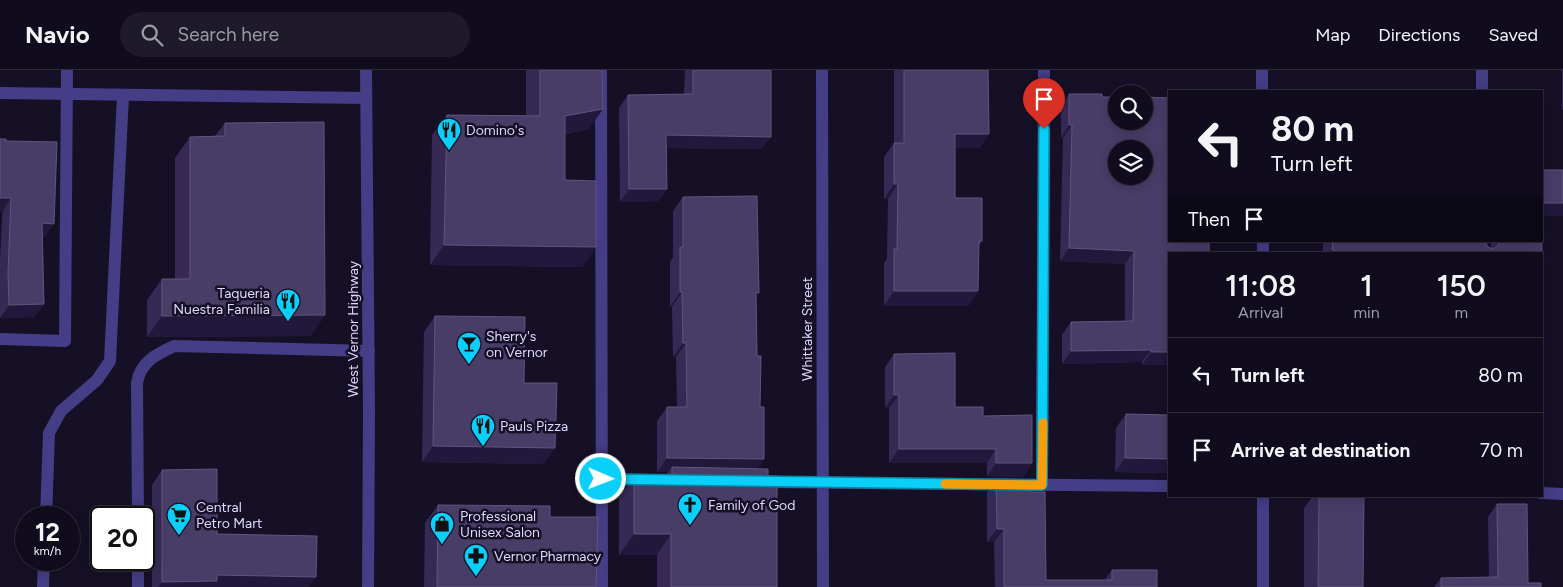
<!DOCTYPE html>
<html lang="en">
<head>
<meta charset="utf-8">
<style>
  :root { --surface:#100c1d; --page:#1e1a2a; --text:#f1f3f6; --muted:#9c9ba4; --line:#302c3b }
  body { margin:0; font-family:Figtree,sans-serif; background:var(--page); color:var(--text); height:100vh; display:flex; flex-direction:column; font-size:19px; white-space:nowrap }
  * { box-sizing:border-box; margin:0 }
  p { font-size:16px; color:var(--muted) }
  .icon { flex:none; width:28px; height:28px; fill:none; stroke:currentColor; stroke-width:2; stroke-linecap:round; stroke-linejoin:round }
  .map { position:relative; flex:1; overflow:hidden }
  .sheet { position:absolute; left:1168px; top:182px; width:375px; height:245px; display:flex; flex-direction:column; background:var(--surface); border-radius:0px; box-shadow:0 2px 12px #0003,0 0 0 1px var(--line) }
  .sheet>* { flex:none }
  .hud { position:absolute; left:1168px; top:20px; width:375px; height:152px; border-radius:0px; box-shadow:0 2px 12px #0003,0 0 0 1px var(--line); background:#100c1d; color:var(--text); overflow:hidden }
  .controls { position:absolute; left:1108px; top:15px; display:grid; gap:10px }
  .controls a { display:grid; place-items:center; width:45px; height:45px; border-radius:50%; background:var(--surface); box-shadow:0 2px 12px #0003,0 0 0 1px var(--line); font-size:25px }
  .speed { position:absolute; left:15px; top:436px; display:flex; gap:10px; font-size:25px; font-weight:700; text-align:center }
  .speed>* { display:grid; place-content:center; width:65px; height:65px; border-radius:50%; background:var(--surface); box-shadow:0 2px 12px #0003,0 0 0 1px var(--line); line-height:1 }
  .speed small { font-size:12px; font-weight:400 }
  .speed .limit { border:2px solid #111; border-radius:8px; background:#fff; color:#111 }
  .pin { position:absolute; display:grid; place-items:center; width:42px; height:42px; color:#fff; margin:-51px -21px; border-radius:50% 50% 50% 0; rotate:-45deg; box-shadow:0 0 5px #0007 }
  .pin .icon { rotate:45deg }
  .me { position:absolute; width:55px; margin:-28px; rotate:91deg; stroke-linejoin:round; filter:drop-shadow(0 0 4px #0008) }
  .turn { display:flex; align-items:center; gap:18px; height:105px; padding:0 20px; font-size:22px }
  .turn .icon { width:65px; height:65px; stroke-width:2.5 }
  .turn b { display:block; font-size:35px; line-height:42px }
  .then { display:flex; align-items:center; height:48px; padding:0 20px; background:#0003; gap:10px; font-size:19px }
  .eta { display:flex; justify-content:space-evenly; align-items:center; height:85px; text-align:center }
  .eta b { font-size:30px; font-weight:600; line-height:35px }
  ul { padding:0; list-style:none }
  li { display:flex; align-items:center; gap:15px; height:75px; padding:0 20px; border-top:1px solid var(--line) }
  li div { flex:1 }
  li b { display:block; font-size:19px }
  li em { font-style:normal }
  header { display:flex; align-items:center; gap:30px; box-sizing:border-box; height:70px; padding:0 25px; background:var(--surface); border-bottom:1px solid var(--line) }
  header strong { font-size:24px }
  nav { display:flex; gap:28px; margin-inline-start:auto; font-size:18px }
  .search { width:350px; height:45px; background:var(--page); display:flex; align-items:center; gap:12px; box-sizing:border-box; padding:0 18px; border-radius:28px; color:var(--muted); font-size:19px }
  .map>svg:first-child { display:block }
  .lines { fill:none; stroke-linecap:round; stroke-linejoin:round }
  .minor { stroke:#453d85; stroke-width:12 }
  .wall { fill:#362a55 }
  .shaded-wall { fill:#21183b }
  .building { fill:#483d67; stroke:#60557f; fill-rule:evenodd }
  .route-casing { stroke:#0687a2; stroke-width:12 }
  .route { stroke:#09cff9; stroke-width:9 }
  .slow { stroke:#f59e0b; stroke-width:9 }
  .labels { text-anchor:middle; stroke-width:5; stroke-linejoin:round; paint-order:stroke }
  .poi-label { font-size:14px; fill:#dfd8fe; stroke:#161027; text-anchor:start }
  .street-label { font-size:14px; fill:#dfd8fe; stroke:#161027 }
</style>
</head>
<body>
<header>
<strong>Navio</strong>
<div class="search"><svg class="icon" aria-label="search" viewBox="0 0 24 24"><circle cx="10" cy="10" r="6"/><path d="M15 15l6 6"/></svg>Search here</div>
<nav><a>Map</a><a>Directions</a><a>Saved</a></nav>
</header>
<div class="map">
<svg width="1563" height="517" viewBox="0 0 1563 517">
  <rect width="100%" height="100%" fill="#161027"/>
  <g class="lines">
    <g class="minor">
      <polyline points="366,0 369,341 368,517"/>
      <polyline points="601,0 602,517"/>
      <polyline points="822,0 823,517"/>
      <polyline points="1262,0 1262,21"/>
      <polyline points="1482,0 1482,21"/>
      <polyline points="0,23 366,28"/>
      <polyline points="1263,171 1263,184"/>
      <polyline points="0,269 65,271 67,0"/>
      <polyline points="601,409 649,410"/>
      <polyline points="761,412 1169,416"/>
      <polyline points="1042,415 1044,0"/>
      <polyline points="1541,423 1563,424"/>
      <polyline points="1263,426 1263,517"/>
      <polyline points="46,448 49,363 61,341 97,310 110,291 123,25"/>
      <path d="M138,448L137,313C140,292 157,284 174,276L369,281"/>
      <polyline points="138,490 138,517"/>
      <polyline points="43,517 44,490"/>
    </g>
  </g>
  <g class="wall">
    <polygon points="526,0 602,0 589,59 565,64 565,110 596,177 582,197 430,195 432,65 447,45 526,45"/>
    <polygon points="685,0 771,0 762,79 666,78 667,119 658,131 620,132 619,38 628,25 684,24"/>
    <polygon points="894,0 988,0 989,64 979,78 955,78 955,128 982,171 979,176 978,221 968,236 884,236 884,193 887,189 888,129 884,129 884,87 894,73"/>
    <rect x="1562" y="0" width="1" height="40"/>
    <polygon points="1069,24 1102,27 1169,184 1169,295 1142,295 1142,292 1062,294 1062,265 1071,252 1125,251 1125,194 1060,191 1063,68 1061,68 1061,37"/>
    <polygon points="225,53 325,245 310,266 147,267 147,230 162,209 175,209 175,88 190,67 215,66"/>
    <polygon points="6,71 45,167 42,167 44,234 34,247 0,248 0,190"/>
    <polygon points="1541,100 1563,100 1563,146 1541,146 1541,184 1323,184 1323,171 1485,171 1488,177 1491,178 1491,171 1541,171"/>
    <polygon points="683,127 756,227 757,398 768,406 777,517 657,517 657,485 619,485 619,428 634,406 665,406 668,402 657,402 657,351 667,337 677,337 676,287 673,287 672,237 670,237 670,192 673,187 673,141"/>
    <polygon points="435,246 524,313 544,394 422,392 424,262"/>
    <polygon points="894,284 955,337 983,346 1032,393 1023,407 987,406 987,393 889,393 889,338 885,338 885,297"/>
    <polygon points="1126,344 1169,345 1169,403 1115,402 1116,358"/>
    <polygon points="162,400 217,464 309,517 152,517 152,415"/>
    <polygon points="996,409 1032,422 1046,510 1105,510 1112,500 1157,517 995,517 994,472 987,472 987,423"/>
    <polygon points="1313,426 1364,426 1363,517 1304,517 1304,438"/>
    <polygon points="1497,434 1528,513 1541,517 1434,517 1441,508 1489,507 1488,447"/>
    <polygon points="438,435 550,447 596,517 424,517 425,453"/>
  </g>
  <g class="shaded-wall">
    <polygon points="603,39 589,59 551,66 565,46"/>
    <polygon points="1069,55 1072,55 1063,68 1061,68"/>
    <polygon points="955,64 989,64 979,78 945,78"/>
    <polygon points="666,65 771,67 762,79 657,78"/>
    <polygon points="894,114 898,114 888,129 884,129"/>
    <polygon points="629,119 667,119 658,131 620,132"/>
    <polygon points="0,128 11,128 2,142 0,142"/>
    <rect x="1541" y="133" width="22" height="13"/>
    <polygon points="42,153 54,154 45,167 32,167"/>
    <polygon points="444,175 596,177 582,197 430,195"/>
    <polygon points="1069,178 1134,181 1125,194 1060,191"/>
    <polygon points="1332,180 1335,180 1332,184 1330,184"/>
    <polygon points="894,221 978,221 968,236 884,236"/>
    <polygon points="680,222 682,222 672,237 670,237"/>
    <polygon points="44,234 34,247 0,248 9,235"/>
    <polygon points="325,245 310,266 147,267 162,246"/>
    <polygon points="683,273 686,273 676,287 673,287"/>
    <polygon points="1151,280 1142,292 1062,294 1071,281"/>
    <polygon points="1151,282 1169,282 1169,295 1142,295"/>
    <polygon points="894,325 899,325 889,338 885,338"/>
    <polygon points="433,376 555,378 544,394 422,392"/>
    <polygon points="899,379 996,379 987,393 889,393"/>
    <polygon points="667,388 764,389 754,404 672,397 668,402 657,402"/>
    <polygon points="1125,388 1169,389 1169,403 1115,402"/>
    <polygon points="996,393 1032,393 1023,407 987,406"/>
    <polygon points="997,459 1004,459 994,472 987,472"/>
    <polygon points="634,464 671,464 657,485 619,485"/>
    <polygon points="217,505 316,507 309,517 158,517 162,512"/>
  </g>
  <g class="building">
    <polygon points="540,0 602,0 603,39 565,46 565,110 596,111 596,177 444,175 447,45 540,46"/>
    <polygon points="693,0 771,0 771,67 666,65 667,119 629,119 628,25 693,24"/>
    <polygon points="904,0 988,0 989,64 955,64 955,128 982,128 982,171 979,171 978,221 894,221 894,179 897,179 898,114 894,114 894,73 904,73"/>
    <path d="M1069,24H1102V27H1116V51H1144V27L1169,28V171H1209V184H1169V282H1151V280L1071,281V252L1133,251L1134,181L1069,178L1072,55H1069ZM1116,79H1144V106H1116Z"/>
    <polygon points="324,52 325,245 162,246 162,209 190,209 190,67 225,66 225,53"/>
    <polygon points="0,69 6,69 6,71 57,72 54,154 42,153 44,234 9,235 8,203 11,128 0,128"/>
    <polygon points="1541,100 1563,100 1563,133 1541,133 1542,183 1335,184 1335,180 1332,180 1333,171 1485,171 1488,177 1493,179 1499,175 1499,171 1541,171"/>
    <polygon points="757,126 759,223 756,223 757,286 761,286 760,337 764,337 764,389 667,388 667,337 687,337 686,273 683,273 682,222 680,222 680,177 683,177 683,127"/>
    <polygon points="435,246 525,247 524,313 557,313 555,378 433,376"/>
    <polygon points="955,283 955,337 983,337 983,346 1032,345 1032,393 996,393 996,379 899,379 899,325 894,325 894,284"/>
    <polygon points="1126,344 1169,345 1169,389 1125,388"/>
    <polygon points="672,397 768,399 768,406 777,406 777,517 671,517 671,464 634,464 634,406 672,406"/>
    <polygon points="217,399 217,464 317,466 316,507 217,505 217,511 162,512 162,400"/>
    <polygon points="996,409 1032,410 1032,422 1045,422 1046,510 1112,510 1112,500 1157,500 1157,517 1004,517 1004,459 997,459"/>
    <polygon points="1319,426 1364,426 1363,517 1318,517"/>
    <polygon points="1497,434 1527,434 1528,513 1541,513 1541,517 1441,517 1441,508 1498,507"/>
    <polygon points="438,435 550,436 550,447 598,447 596,517 437,517"/>
  </g>
  <g class="lines">
    <defs>
      <polyline id="route" points="601,409 1042,415 1044,59"/>
    </defs>
    <use href="#route" class="route-casing"/>
    <use href="#route" class="route"/>
    <polyline class="slow" points="945,414 1042,415 1043,353"/>
  </g>
  <defs>
    <symbol id="restaurant-pin" viewBox="-11 -11 22 30"><path d="M0 17L-7.5 6A9.5 9.5 0 1 1 7.5 6Z" fill="#09cff9" stroke="#161027"/><path d="M-5-6h1v4h1v-4h1v4h1v-4h1v5L-1.5 .5V6h-2V.5L-5-1ZM5-6V6H3V1.5H1.5Q1.5-4 5-6Z" fill="#111"/></symbol>
    <symbol id="bar-pin" viewBox="-11 -11 22 30"><path d="M0 17L-7.5 6A9.5 9.5 0 1 1 7.5 6Z" fill="#09cff9" stroke="#161027"/><path d="M-6-5H6L.8 .8V4.5H3.5V6h-7V4.5H-.8V.8Z" fill="#111"/></symbol>
    <symbol id="church-pin" viewBox="-11 -11 22 30"><path d="M0 17L-7.5 6A9.5 9.5 0 1 1 7.5 6Z" fill="#09cff9" stroke="#161027"/><path d="M-1.2-6h2.4v3.5h3.3v2.4h-3.3V6h-2.4V-.1h-3.3v-2.4h3.3Z" fill="#111"/></symbol>
    <symbol id="supermarket-pin" viewBox="-11 -11 22 30"><path d="M0 17L-7.5 6A9.5 9.5 0 1 1 7.5 6Z" fill="#09cff9" stroke="#161027"/><path d="M-6-5.5h2.5l.6 2H6L4.5 2H-2.5L-4.4-4H-6ZM-1.5 3.2a1.3 1.3 0 1 0 .1 0ZM3 3.2a1.3 1.3 0 1 0 .1 0Z" fill="#111"/></symbol>
    <symbol id="shop-pin" viewBox="-11 -11 22 30"><path d="M0 17L-7.5 6A9.5 9.5 0 1 1 7.5 6Z" fill="#09cff9" stroke="#161027"/><path d="M-5-2.5h2.3a2.7 3.5 0 0 1 5.4 0H5L5.5 6h-11ZM-1.5-2.5h3a1.5 2.3 0 0 0-3 0Z" fill="#111"/></symbol>
    <symbol id="pharmacy-pin" viewBox="-11 -11 22 30"><path d="M0 17L-7.5 6A9.5 9.5 0 1 1 7.5 6Z" fill="#09cff9" stroke="#161027"/><path d="M-2-6h4v4h4v4h-4v4h-4v-4h-4v-4h4Z" fill="#111"/></symbol>
  </defs>
  <g fill-rule="evenodd">
    <use href="#restaurant-pin" x="435" y="46" width="28" height="38"/>
    <use href="#restaurant-pin" x="274" y="217" width="28" height="38"/>
    <use href="#bar-pin" x="455" y="260" width="28" height="38"/>
    <use href="#restaurant-pin" x="469" y="342" width="28" height="38"/>
    <use href="#church-pin" x="676" y="421" width="28" height="38"/>
    <use href="#supermarket-pin" x="165" y="431" width="28" height="38"/>
    <use href="#shop-pin" x="428" y="440" width="28" height="38"/>
    <use href="#pharmacy-pin" x="462" y="472" width="28" height="38"/>
  </g>
  <g class="labels">
    <g class="poi-label">
      <text x="466" y="65">Domino's</text>
      <text x="270" y="228" text-anchor="end">Taqueria<tspan x="270" dy="16">Nuestra Familia</tspan></text>
      <text x="486" y="271">Sherry's<tspan x="486" dy="16">on Vernor</tspan></text>
      <text x="500" y="361">Pauls Pizza</text>
      <text x="708" y="440">Family of God</text>
      <text x="196" y="442">Central<tspan x="196" dy="16">Petro Mart</tspan></text>
      <text x="460" y="451">Professional<tspan x="460" dy="16">Unisex Salon</tspan></text>
      <text x="494" y="491">Vernor Pharmacy</text>
    </g>
    <g class="street-label">
      <text transform="translate(353 259) rotate(-90)" y="5">West Vernor Highway</text>
      <text transform="translate(807 259) rotate(-90)" y="5">Whittaker Street</text>
    </g>
  </g>
</svg>
<div class="controls">
<a><svg class="icon" aria-label="search" viewBox="0 0 24 24"><circle cx="10" cy="10" r="6"/><path d="M15 15l6 6"/></svg></a>
<a><svg class="icon" aria-label="layers" viewBox="0 0 24 24"><path d="M12 4l9 5-9 5-9-5zM3 14l9 5 9-5"/></svg></a>
</div>
<div class="speed"><div>12<small>km/h</small></div><div class="limit">20</div></div>
<div class="pin" style="left:1044px;top:59px;background:#d93025"><svg class="icon" aria-label="arrive" viewBox="0 0 24 24"><path d="M6 21V4h12l-3 4 3 4H6"/></svg></div>
<svg class="me" style="left:601px;top:409px" viewBox="-20 -20 40 40"><circle r="17" fill="#09cff9" stroke="#fff" stroke-width="3"/><path d="M0-11L8 9 0 5-8 9z" fill="#fff"/></svg>
<div class="hud">
<div class="turn"><svg class="icon" aria-label="left" viewBox="0 0 24 24"><path d="M17 20v-9H6M10 6l-5 5 5 5"/></svg><div><b>80 m</b>Turn left</div></div>
<div class="then">Then<svg class="icon" aria-label="arrive" viewBox="0 0 24 24"><path d="M6 21V4h12l-3 4 3 4H6"/></svg></div>
</div>
<section class="sheet">
<div class="eta">
<div><b>11:08</b><p>Arrival</p></div>
<div><b>1</b><p>min</p></div>
<div><b>150</b><p>m</p></div>
</div>
<ul>
<li><svg class="icon" aria-label="left" viewBox="0 0 24 24"><path d="M17 20v-9H6M10 6l-5 5 5 5"/></svg><div><b>Turn left</b></div><em>80 m</em></li>
<li><svg class="icon" aria-label="arrive" viewBox="0 0 24 24"><path d="M6 21V4h12l-3 4 3 4H6"/></svg><div><b>Arrive at destination</b></div><em>70 m</em></li>
</ul>
</section>
</div>
</body>
</html>
